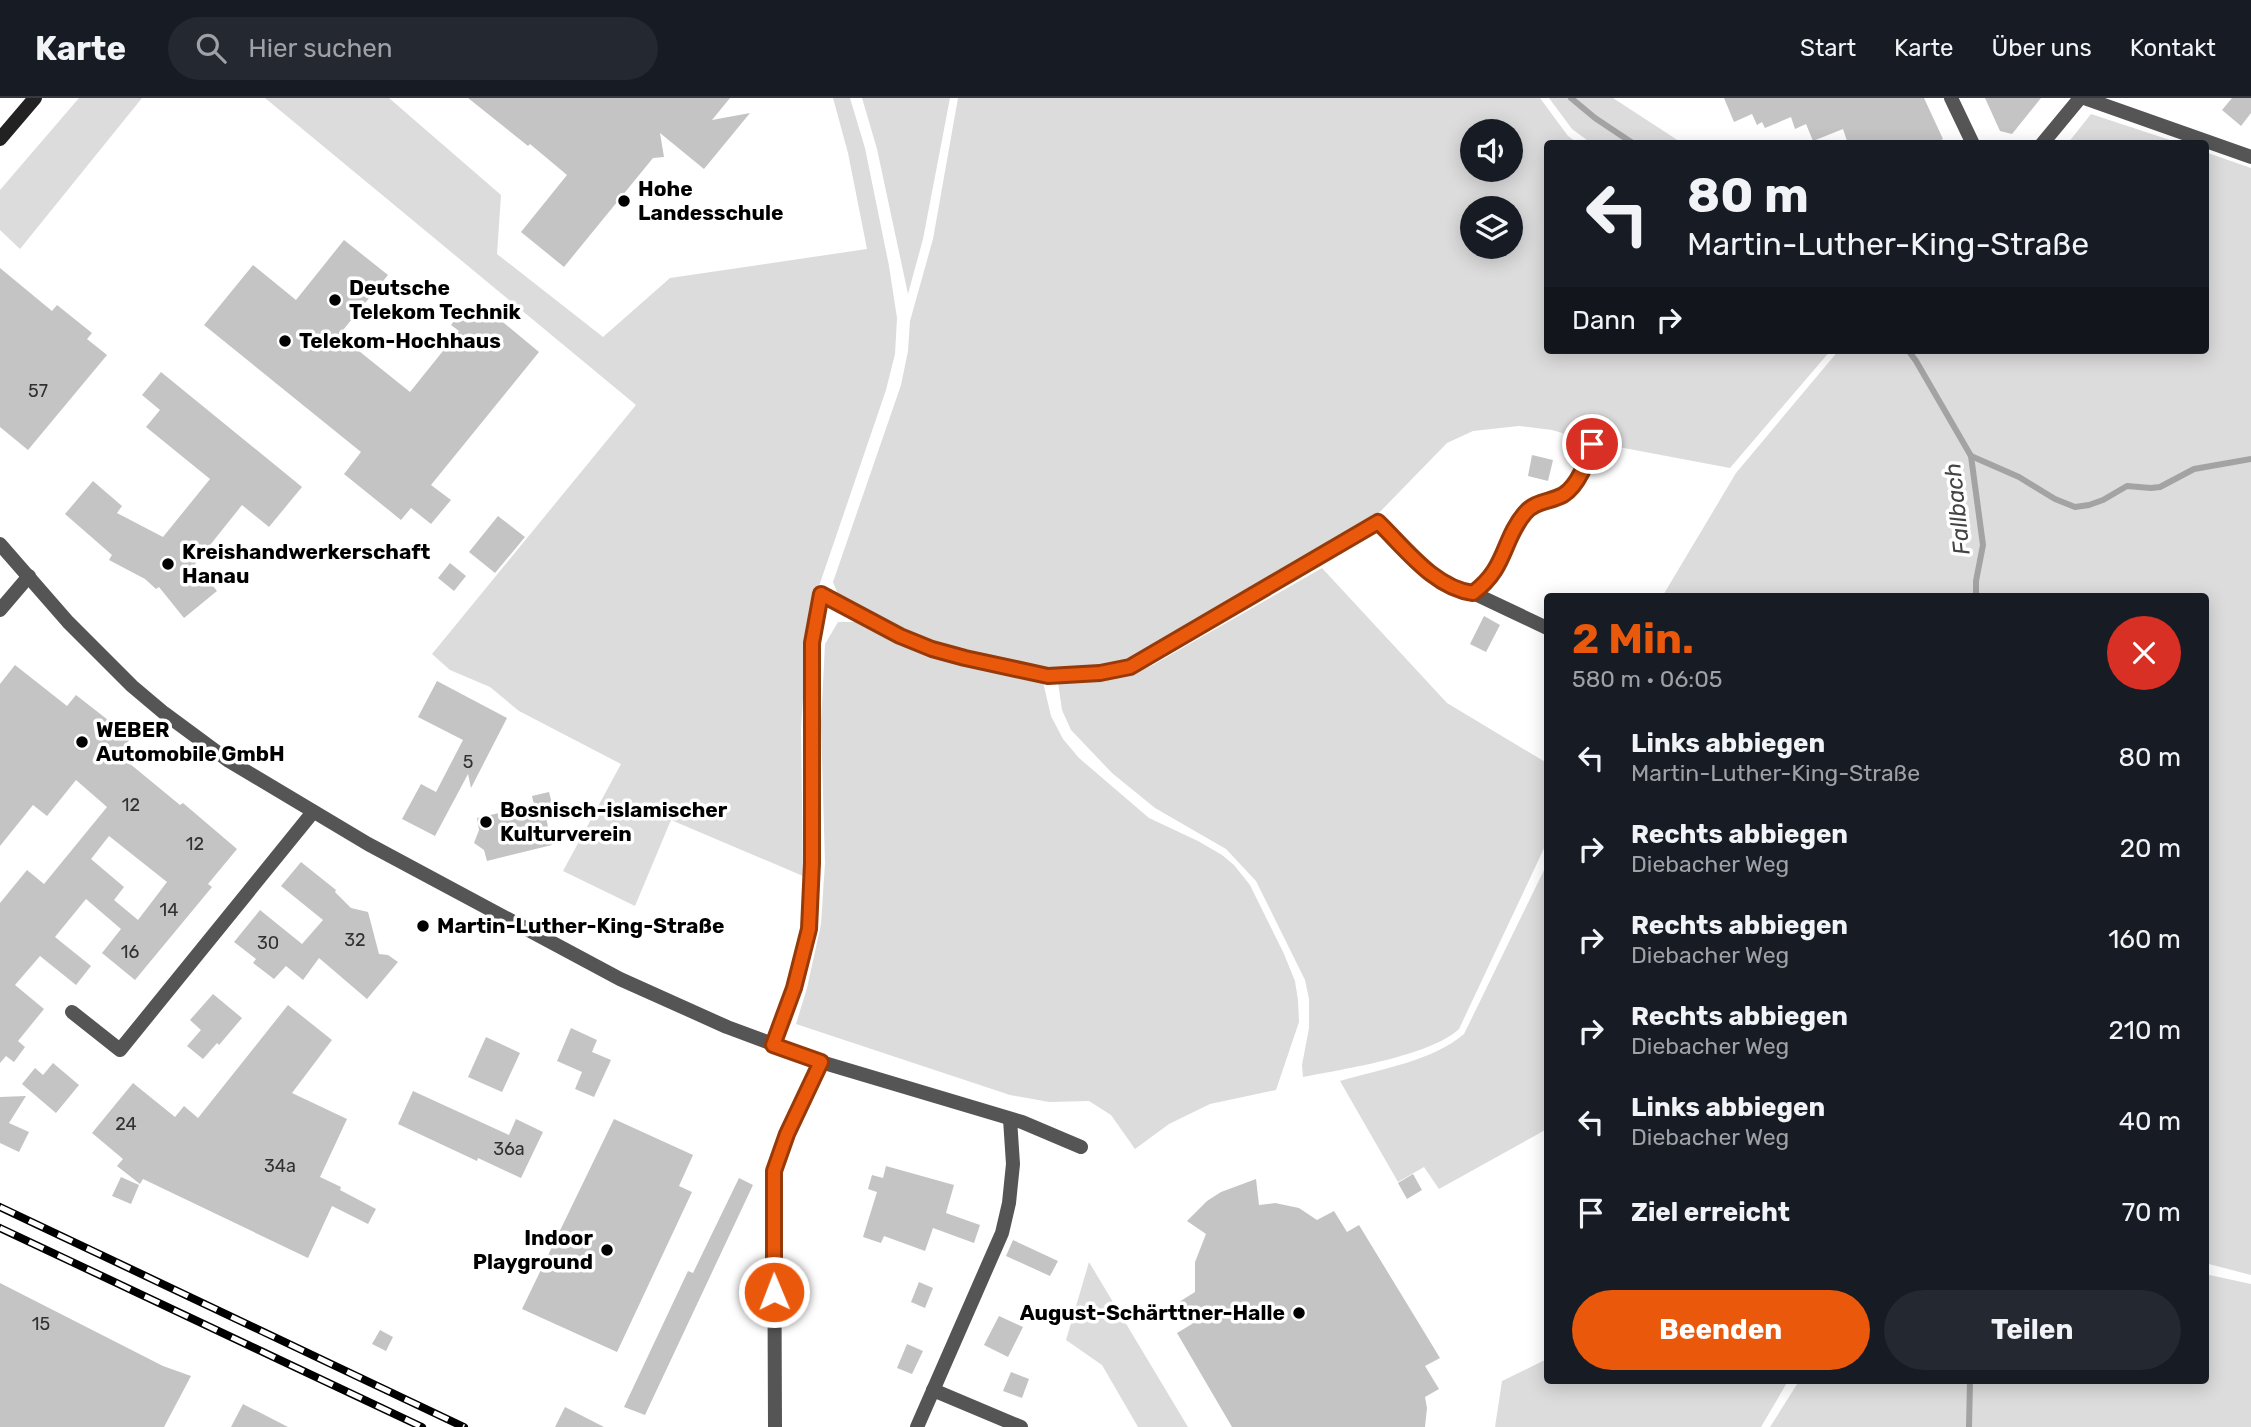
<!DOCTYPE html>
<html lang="de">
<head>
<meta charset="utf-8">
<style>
  :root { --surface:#171b24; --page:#242831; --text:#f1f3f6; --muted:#9ea1a6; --line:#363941; --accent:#ea580c }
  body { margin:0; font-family:Rubik,sans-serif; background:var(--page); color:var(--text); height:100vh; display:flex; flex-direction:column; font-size:26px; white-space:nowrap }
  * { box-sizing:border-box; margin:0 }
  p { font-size:23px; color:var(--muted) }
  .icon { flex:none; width:38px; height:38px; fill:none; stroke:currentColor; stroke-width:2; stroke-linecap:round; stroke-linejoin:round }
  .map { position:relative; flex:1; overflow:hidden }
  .sheet { position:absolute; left:1544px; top:495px; width:665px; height:791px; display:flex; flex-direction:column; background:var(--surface); border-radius:7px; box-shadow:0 4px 18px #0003 }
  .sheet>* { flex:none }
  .hud { position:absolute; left:1544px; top:42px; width:665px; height:214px; border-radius:7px; box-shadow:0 4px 18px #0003; background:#171b24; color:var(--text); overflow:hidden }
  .fabs { position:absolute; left:1460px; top:21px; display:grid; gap:14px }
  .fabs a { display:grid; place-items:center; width:63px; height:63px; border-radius:50%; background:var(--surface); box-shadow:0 4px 18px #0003; font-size:35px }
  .pin { position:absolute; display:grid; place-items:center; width:60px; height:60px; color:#fff; margin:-30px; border:4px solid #fff; border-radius:50%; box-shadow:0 2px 7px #0007 }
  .me { position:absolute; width:77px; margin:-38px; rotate:359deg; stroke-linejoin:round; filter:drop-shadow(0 0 5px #0008) }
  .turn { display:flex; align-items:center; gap:24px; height:147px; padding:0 28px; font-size:32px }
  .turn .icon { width:91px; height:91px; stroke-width:2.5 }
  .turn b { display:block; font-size:49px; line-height:60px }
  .then { display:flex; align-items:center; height:66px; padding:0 28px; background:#0003; gap:14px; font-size:26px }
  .round { display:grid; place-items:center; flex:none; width:74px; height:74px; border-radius:37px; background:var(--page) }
  .summary { display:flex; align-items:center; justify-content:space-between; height:119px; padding:0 28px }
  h1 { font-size:42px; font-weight:700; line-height:52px; color:var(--accent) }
  .action { display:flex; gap:14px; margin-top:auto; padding:14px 28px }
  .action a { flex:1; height:80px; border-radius:42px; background:var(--accent); color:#fff; font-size:28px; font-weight:700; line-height:80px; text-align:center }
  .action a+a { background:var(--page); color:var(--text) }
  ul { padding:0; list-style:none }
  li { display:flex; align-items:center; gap:21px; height:91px; padding:0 28px }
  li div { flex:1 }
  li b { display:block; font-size:26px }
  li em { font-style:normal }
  header { display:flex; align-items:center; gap:42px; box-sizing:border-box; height:98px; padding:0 35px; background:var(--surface); border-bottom:2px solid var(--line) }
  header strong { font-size:33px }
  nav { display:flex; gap:38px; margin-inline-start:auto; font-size:24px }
  .search { width:490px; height:63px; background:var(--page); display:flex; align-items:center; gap:18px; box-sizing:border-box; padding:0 24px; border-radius:38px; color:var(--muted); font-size:26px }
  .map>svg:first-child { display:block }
  .green { fill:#dcdcdc; fill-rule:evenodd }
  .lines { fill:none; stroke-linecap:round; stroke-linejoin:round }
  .stream { stroke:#a3a3a3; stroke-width:6 }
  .building { fill:#c4c4c4; fill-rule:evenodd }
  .street { stroke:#555; stroke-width:14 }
  .secondary { stroke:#222; stroke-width:14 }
  .rail-casing { stroke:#000; stroke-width:8 }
  .rail { stroke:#fff; stroke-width:5; stroke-dasharray:16; stroke-linecap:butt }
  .route-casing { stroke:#983908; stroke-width:18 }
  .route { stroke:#ea580c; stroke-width:12 }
  .poi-dot { fill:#000; stroke:#fff; stroke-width:2.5 }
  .labels { text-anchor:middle; stroke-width:7; stroke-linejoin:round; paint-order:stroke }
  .number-label { font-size:18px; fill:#313131 }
  .poi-label { font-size:21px; font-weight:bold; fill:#000; stroke:#fff; text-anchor:start }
  .water-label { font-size:23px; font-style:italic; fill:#444; stroke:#fff }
</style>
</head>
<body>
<header>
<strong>Karte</strong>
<div class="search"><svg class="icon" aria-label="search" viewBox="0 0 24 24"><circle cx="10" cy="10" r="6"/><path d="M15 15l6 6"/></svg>Hier suchen</div>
<nav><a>Start</a><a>Karte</a><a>Über uns</a><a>Kontakt</a></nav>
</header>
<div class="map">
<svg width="2251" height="1329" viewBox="0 0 2251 1329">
  <rect width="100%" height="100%" fill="#fff"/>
  <g class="green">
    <polygon points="79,0 142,0 20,151 0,132 0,92"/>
    <polygon points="265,0 389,0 501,97 497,156 603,239 670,180 867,151 848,55 833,0 850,0 865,50 889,168 897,220 895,256 886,292 817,494 807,543 801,630 803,778 671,722 635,808 563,773 621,666 519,613 490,589 450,572 432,556 636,307"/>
    <polygon points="862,0 950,0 923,141 908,196 877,51"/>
    <path d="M958,0H1540L1568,38L1578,45L1547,46V252H1831L1730,370L1592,344L1552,332L1519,328L1473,333L1447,345L1374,420L1126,565L1098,572L1048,573L933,545L902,533L839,499L833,484L901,287L908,253L910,223L933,141ZM1472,33H1510V72H1472ZM1472,110H1510V149H1472Z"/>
    <polygon points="1549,0 1613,0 1682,45 1591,45 1572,31"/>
    <polygon points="2091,16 2179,45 2068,45"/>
    <polygon points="2205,54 2251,70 2251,1177 2205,1165 2205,499 1662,499 1736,375 1839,252 2205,252"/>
    <path d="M1322,470L1447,605L1547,665V744L1459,931C1430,958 1344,971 1303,979L1302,967L1309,930V901L1305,882L1256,783L1226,751L1155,710L1112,675L1071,632L1062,612L1058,584L1129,577L1153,567Z"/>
    <polygon points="838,524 857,524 898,545 932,559 1043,584 1051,618 1063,641 1079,660 1149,720 1198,743 1222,757 1234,767 1250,787 1284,856 1295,883 1298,902 1299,924 1276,992 1210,1006 1169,1026 1135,1051 1111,1017 1089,1003 1049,1004 1010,997 796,926 807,890 821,826 825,765 821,625 825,546"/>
    <path d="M1547,766V1031L1439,1091L1424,1069L1398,1084L1340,983C1380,971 1433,963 1464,936Z"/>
    <polygon points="1089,1164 1188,1329 1138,1329 1102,1267 1066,1242"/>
    <polygon points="2205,1176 2251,1186 2251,1329 1770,1329 1799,1283 2205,1283"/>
    <polygon points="1547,1261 1547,1283 1788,1283 1761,1329 1495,1329 1502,1283"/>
  </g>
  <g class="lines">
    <g class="stream">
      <polyline points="1571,0 1595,20 1634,46"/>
      <polyline points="1908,252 1916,263 1971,358 1983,447 1976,483 1976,499"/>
      <polyline points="1971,358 2019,379 2055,401 2075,409 2089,407 2103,402 2127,388 2151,390 2160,389 2194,371 2251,361"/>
      <polyline points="1969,1329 1970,1283"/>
    </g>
  </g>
  <g class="building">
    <polygon points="468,0 730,0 712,22 750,15 704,71 660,35 664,59 653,60 564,169 521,134 567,77 530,46 528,48"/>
    <polygon points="1724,0 1924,0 1943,41 1934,46 1848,46 1843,31 1813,43 1806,26 1795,31 1791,19 1765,30 1762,24 1757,27 1752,16 1734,24"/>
    <polygon points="1985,0 2041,0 2012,36 2000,33"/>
    <polygon points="2232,0 2251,0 2251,15 2241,28 2222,12"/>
    <polygon points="344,142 388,177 339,237 410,294 459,233 451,227 465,209 473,216 481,206 539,254 431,387 451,402 431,426 411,410 401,422 344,376 361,354 204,227 253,167 296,202"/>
    <polygon points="0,170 52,213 57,207 92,235 87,241 107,257 28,352 0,329"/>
    <polygon points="161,274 302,389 269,429 242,407 195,466 217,493 184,520 159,489 156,491 145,481 109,462 112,457 65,416 93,383 122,408 117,415 163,439 210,381 146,329 160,312 142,297"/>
    <polygon points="1532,357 1553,362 1548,383 1528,378"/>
    <polygon points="498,418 525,439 495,475 469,454"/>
    <polygon points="450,465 466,478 454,493 438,480"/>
    <polygon points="1484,518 1500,527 1486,554 1470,546"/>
    <path d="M15,567L67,608L76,597L131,640L118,656L180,707L183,705L237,751L208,786L212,789L135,882L102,855L121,831L86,801L55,839L91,868L76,887L40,858L15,887L44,911L18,943L25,949L14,964L6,958L0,965V805L27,772L44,786L107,709L76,682L47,718L33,707L0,748V586ZM109,738L167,784L138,822L114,802L124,789L91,761Z"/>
    <polygon points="437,583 507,620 471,690 468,676 435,738 402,721 421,686 436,694 463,642 418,619"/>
    <polygon points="549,694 554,713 545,715 552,747 487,763 484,752 474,745 479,732 477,720 534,707 532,698"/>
    <polygon points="301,764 336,792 335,794 351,810 368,814 379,856 388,857 398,864 367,901 319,860 303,882 286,868 274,881 253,865 256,861 234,844 260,812 302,846 323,822 281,788"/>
    <polygon points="213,896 242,920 219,947 217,945 203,961 187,948 201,932 190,922"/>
    <polygon points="288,907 332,942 292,995 347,1021 320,1079 341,1089 340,1092 376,1111 368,1126 332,1108 308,1160 143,1081 140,1086 117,1068 123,1061 92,1035 133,985 175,1019 184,1008 198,1020"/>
    <polygon points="571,930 597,942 592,954 611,962 594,999 575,991 582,974 557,963"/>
    <polygon points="486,939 520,955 502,994 468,979"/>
    <polygon points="53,965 79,987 56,1015 22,986 35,970 43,977"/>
    <polygon points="413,993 509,1037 516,1021 543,1034 521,1080 478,1060 477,1063 398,1026"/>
    <polygon points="26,998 9,1025 29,1034 19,1054 0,1045 0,999"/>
    <polygon points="614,1021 693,1057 679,1088 692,1094 617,1254 522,1211"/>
    <polygon points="886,1068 954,1087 946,1115 980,1127 974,1145 933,1130 925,1153 884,1138 881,1145 863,1139 877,1094 868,1091 872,1077 883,1080"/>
    <polygon points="1413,1076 1422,1092 1407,1101 1398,1085"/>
    <polygon points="121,1079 139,1087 131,1106 112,1098"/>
    <polygon points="739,1080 753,1087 645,1317 624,1309 688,1173 693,1175"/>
    <polygon points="1256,1081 1259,1107 1275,1105 1299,1110 1317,1122 1334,1113 1347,1134 1359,1127 1440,1260 1425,1268 1439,1291 1425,1299 1427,1310 1425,1329 1232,1329 1177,1235 1192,1226 1179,1204 1195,1194 1195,1164 1206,1136 1187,1123 1207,1103 1221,1094"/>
    <polygon points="1013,1142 1058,1163 1050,1178 1006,1158"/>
    <polygon points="919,1184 933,1190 925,1210 911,1204"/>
    <polygon points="0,1185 163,1268 191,1278 164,1329 0,1329"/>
    <polygon points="999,1218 1023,1229 1008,1259 984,1247"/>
    <polygon points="380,1232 393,1239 386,1253 372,1246"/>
    <polygon points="907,1246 923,1253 912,1276 897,1270"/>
    <polygon points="1011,1274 1029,1281 1022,1300 1003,1293"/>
    <polygon points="243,1306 288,1329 231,1329"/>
    <polygon points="565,1309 604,1329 555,1329"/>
  </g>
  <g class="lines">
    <g class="street">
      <polyline points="1951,0 1973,46"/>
      <polyline points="2084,0 2251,59"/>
      <polyline points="2042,46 2080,0"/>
      <polyline points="0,446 68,524 132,588 164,615 229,663 368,746 620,881 727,929 821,964 1022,1024 1081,1049"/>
      <polyline points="1473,495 1547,530"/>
      <polyline points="0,512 29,478"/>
      <polyline points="72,914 120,952 313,714"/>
      <path d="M773,947L794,890L809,831L812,765V545L821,496L900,538L932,551L965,560L1048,578L1100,575L1130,569L1378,424C1405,450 1434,489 1473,495C1507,470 1501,442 1525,415C1535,403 1550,404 1563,397C1578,388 1587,362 1592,346"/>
      <polyline points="933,1292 1021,1329"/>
      <polyline points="775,1329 774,1073 787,1036 821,964"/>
      <polyline points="917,1329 1002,1135 1009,1105 1013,1066 1010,1021"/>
    </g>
    <polyline class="secondary" points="0,41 35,0"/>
    <defs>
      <g id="rail">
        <polyline points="0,1109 464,1329"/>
        <polyline points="0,1130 422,1329"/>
      </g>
    </defs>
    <use href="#rail" class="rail-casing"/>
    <use href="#rail" class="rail"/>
  </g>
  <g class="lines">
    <defs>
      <path id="route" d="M774,1194V1073L787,1036L821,964L773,947L794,890L809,831L812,765V545L821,496L900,538L932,551L965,560L1048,578L1100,575L1130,569L1378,424C1405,450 1434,490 1473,495C1507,470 1502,442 1525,415C1535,403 1550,404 1563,397C1578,388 1588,362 1592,346"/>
    </defs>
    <use href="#route" class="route-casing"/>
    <use href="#route" class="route"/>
  </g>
  <g class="poi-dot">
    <circle cx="624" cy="103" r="7"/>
    <circle cx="335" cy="202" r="7"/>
    <circle cx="285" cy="243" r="7"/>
    <circle cx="168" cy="466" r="7"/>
    <circle cx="82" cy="644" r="7"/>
    <circle cx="486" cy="724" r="7"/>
    <circle cx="423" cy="828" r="7"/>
    <circle cx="607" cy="1152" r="7"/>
    <circle cx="1299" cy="1215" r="7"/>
  </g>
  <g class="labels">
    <g class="number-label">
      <text x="38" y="299">57</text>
      <text x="468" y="670">5</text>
      <text x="131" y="713">12</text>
      <text x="195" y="752">12</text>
      <text x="169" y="818">14</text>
      <text x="355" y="848">32</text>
      <text x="268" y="851">30</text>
      <text x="130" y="860">16</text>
      <text x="126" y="1032">24</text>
      <text x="509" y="1057">36a</text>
      <text x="280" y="1074">34a</text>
      <text x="41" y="1232">15</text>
    </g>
    <g class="poi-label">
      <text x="638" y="98">Hohe<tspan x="638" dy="24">Landesschule</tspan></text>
      <text x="349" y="197">Deutsche<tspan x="349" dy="24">Telekom Technik</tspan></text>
      <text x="299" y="250">Telekom-Hochhaus</text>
      <text x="182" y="461">Kreishandwerkerschaft<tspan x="182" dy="24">Hanau</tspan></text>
      <text x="96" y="639">WEBER<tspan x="96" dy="24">Automobile GmbH</tspan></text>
      <text x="500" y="719">Bosnisch-islamischer<tspan x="500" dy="24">Kulturverein</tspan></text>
      <text x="437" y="835">Martin-Luther-King-Straße</text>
      <text x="593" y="1147" text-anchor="end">Indoor<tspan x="593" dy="24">Playground</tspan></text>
      <text x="1285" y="1222" text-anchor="end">August-Schärttner-Halle</text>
    </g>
    <g class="water-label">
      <text transform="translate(1957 411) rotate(-96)" y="8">Fallbach</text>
    </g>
  </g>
</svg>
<div class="fabs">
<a><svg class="icon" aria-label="sound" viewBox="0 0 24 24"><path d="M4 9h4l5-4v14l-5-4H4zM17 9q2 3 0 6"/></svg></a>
<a><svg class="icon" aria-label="layers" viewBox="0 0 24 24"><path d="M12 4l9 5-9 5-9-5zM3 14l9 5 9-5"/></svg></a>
</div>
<div class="pin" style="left:1592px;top:346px;background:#d93025"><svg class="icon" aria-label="arrive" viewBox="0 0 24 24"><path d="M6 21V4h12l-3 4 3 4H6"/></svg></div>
<svg class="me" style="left:774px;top:1194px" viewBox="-20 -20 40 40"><circle r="17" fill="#ea580c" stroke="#fff" stroke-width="3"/><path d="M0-11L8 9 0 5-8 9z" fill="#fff"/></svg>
<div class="hud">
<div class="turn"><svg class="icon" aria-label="left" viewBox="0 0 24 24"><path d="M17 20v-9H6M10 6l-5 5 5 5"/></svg><div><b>80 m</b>Martin-Luther-King-Straße</div></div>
<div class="then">Dann<svg class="icon" aria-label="right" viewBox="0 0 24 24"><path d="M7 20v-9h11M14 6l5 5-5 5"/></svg></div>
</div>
<section class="sheet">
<div class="summary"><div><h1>2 Min.</h1><p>580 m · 06:05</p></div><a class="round" style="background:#d93025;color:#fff"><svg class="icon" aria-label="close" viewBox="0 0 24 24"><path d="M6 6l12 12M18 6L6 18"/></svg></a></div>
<ul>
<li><svg class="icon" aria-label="left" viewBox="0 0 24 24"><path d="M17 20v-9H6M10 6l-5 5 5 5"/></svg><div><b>Links abbiegen</b><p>Martin-Luther-King-Straße</p></div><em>80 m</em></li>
<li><svg class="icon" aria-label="right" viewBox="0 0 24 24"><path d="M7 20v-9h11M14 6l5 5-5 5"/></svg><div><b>Rechts abbiegen</b><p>Diebacher Weg</p></div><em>20 m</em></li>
<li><svg class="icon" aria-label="right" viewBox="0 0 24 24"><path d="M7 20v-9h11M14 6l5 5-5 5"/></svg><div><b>Rechts abbiegen</b><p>Diebacher Weg</p></div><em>160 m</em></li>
<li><svg class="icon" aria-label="right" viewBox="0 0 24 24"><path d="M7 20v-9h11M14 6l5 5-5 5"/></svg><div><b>Rechts abbiegen</b><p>Diebacher Weg</p></div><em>210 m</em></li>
<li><svg class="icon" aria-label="left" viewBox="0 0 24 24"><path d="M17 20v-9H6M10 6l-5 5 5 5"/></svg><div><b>Links abbiegen</b><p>Diebacher Weg</p></div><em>40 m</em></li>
<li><svg class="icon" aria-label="arrive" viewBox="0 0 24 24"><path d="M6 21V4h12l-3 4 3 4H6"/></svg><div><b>Ziel erreicht</b></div><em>70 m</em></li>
</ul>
<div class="action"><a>Beenden</a><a>Teilen</a></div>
</section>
</div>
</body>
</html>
